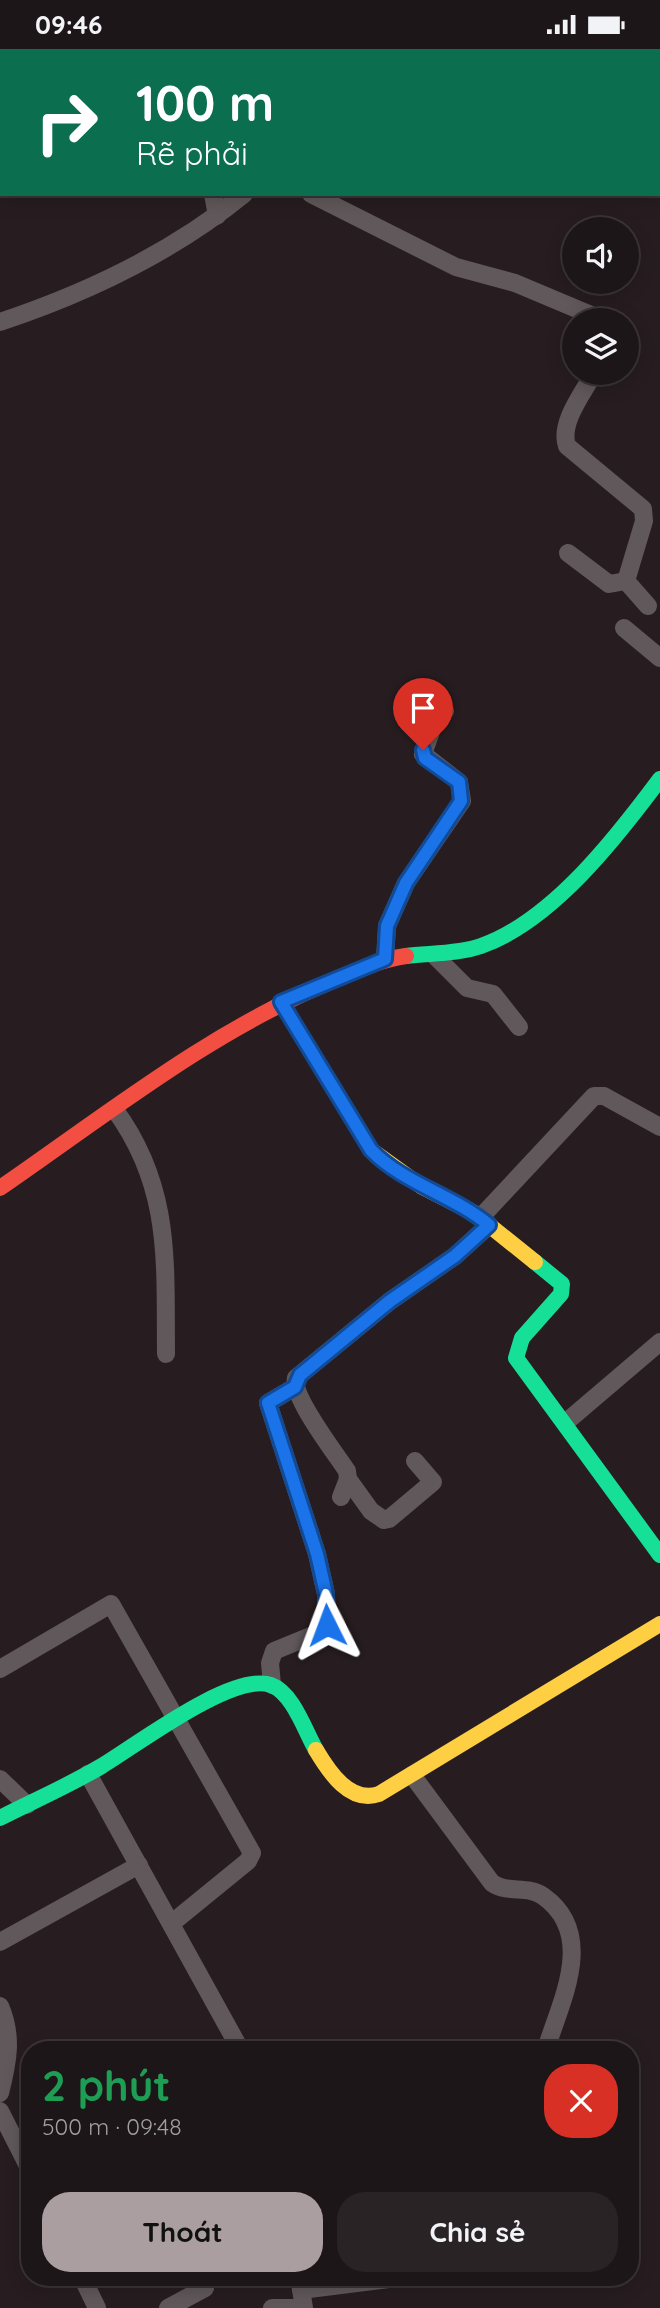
<!DOCTYPE html>
<html lang="vi">
<head>
<meta charset="utf-8">
<style>
  :root { --surface:#1d1618; --page:#2a2325; --text:#f1f3f6; --muted:#a09fa2; --line:#3b3537; --accent:#aa9ea1 }
  body { margin:0; font-family:Quicksand,sans-serif; background:var(--page); color:var(--text); height:100vh; display:flex; flex-direction:column; font-size:26px; white-space:nowrap }
  * { box-sizing:border-box; margin:0 }
  p { font-size:23px; color:var(--muted) }
  .icon { flex:none; width:38px; height:38px; fill:none; stroke:currentColor; stroke-width:2; stroke-linecap:round; stroke-linejoin:round }
  .map { position:relative; flex:1; overflow:hidden }
  .details { position:absolute; left:21px; top:1992px; width:618px; height:245px; display:flex; flex-direction:column; background:var(--surface); border-radius:28px; box-shadow:0 4px 18px #0003,0 0 0 2px var(--line) }
  .details>* { flex:none }
  .guide { position:absolute; left:0px; top:0px; width:662px; height:147px; box-shadow:0 4px 18px #0003,0 0 0 2px var(--line); background:#0b6e4f; color:#fff; overflow:hidden }
  .fabs { position:absolute; left:562px; top:168px; display:grid; gap:14px }
  .fabs a { display:grid; place-items:center; width:77px; height:77px; border-radius:50%; background:var(--surface); box-shadow:0 4px 18px #0003,0 0 0 2px var(--line); font-size:35px }
  .pin { position:absolute; display:grid; place-items:center; width:60px; height:60px; color:#fff; margin:-72px -30px; border-radius:50% 50% 50% 0; rotate:-45deg; box-shadow:0 0 7px #0007 }
  .pin .icon { rotate:45deg }
  .me { position:absolute; width:77px; margin:-38px; rotate:357deg; stroke-linejoin:round; filter:drop-shadow(0 0 5px #0008) }
  .turn { display:flex; align-items:center; gap:24px; height:147px; padding:0 21px; font-size:32px }
  .turn .icon { width:91px; height:91px; stroke-width:2.5 }
  .turn b { display:block; font-size:49px; line-height:60px }
  .round { display:grid; place-items:center; flex:none; width:74px; height:74px; border-radius:28px; background:var(--page) }
  .head { display:flex; align-items:center; justify-content:space-between; height:119px; padding:0 21px }
  h1 { font-size:42px; font-weight:700; line-height:52px; color:#1e9e55 }
  .cta { display:flex; gap:14px; margin-top:auto; padding:14px 21px }
  .cta a { flex:1; height:80px; border-radius:28px; background:var(--accent); color:#111; font-size:28px; font-weight:700; line-height:80px; text-align:center }
  .cta a+a { background:var(--page); color:var(--text) }
  .status { display:flex; justify-content:space-between; align-items:center; height:49px; padding:0 35px; background:var(--surface); direction:ltr }
  .status svg { height:19px; fill:currentColor }
  .map>svg:first-child { display:block }
  .lines { fill:none; stroke-linecap:round; stroke-linejoin:round }
  .street { stroke:#60585a; stroke-width:18 }
  .fast { stroke:#16e098; stroke-width:16 }
  .slow { stroke:#ffcf43; stroke-width:16 }
  .jam { stroke:#f24e42; stroke-width:16 }
  .route-casing { stroke:#114b97; stroke-width:18 }
  .route { stroke:#1a73e8; stroke-width:12 }
</style>
</head>
<body>
<div class="status"><b>09:46</b><svg viewBox="0 0 49 12"><path d="M0 12V9h3v3zM5 12V6h3v6zM10 12V3h3v9zM15 12V0h3v12zM26 1h20v11H26zM47 4h2v5h-2z"/></svg></div>
<div class="map">
<svg width="660" height="2259" viewBox="0 0 660 2259">
  <rect width="100%" height="100%" fill="#271d20"/>
  <g class="lines">
    <g class="street">
      <polyline points="185,0 186,2"/>
      <polyline points="437,2 439,0"/>
      <polyline points="213,145 217,167"/>
      <polyline points="311,145 456,218 515,234 603,271"/>
      <path d="M0,273C87,244 173,203 244,145"/>
      <path d="M594,324C583,344 559,374 567,397L643,460L644,472L626,532L648,557"/>
      <polyline points="568,504 609,535 626,532"/>
      <polyline points="624,579 660,609"/>
      <polyline points="434,906 467,939 493,945 519,978"/>
      <polyline points="385,910 387,877 406,834 462,752 459,733 423,705 433,677 445,662"/>
      <path d="M115,1061C172,1139 165,1214 166,1305"/>
      <polyline points="480,1169 594,1047 604,1047 660,1078"/>
      <polyline points="565,1374 660,1293"/>
      <polyline points="348,1430 371,1462 384,1471 389,1470 433,1433 415,1412"/>
      <path d="M341,1448L348,1430L347,1422C336,1405 291,1347 296,1329L390,1252L455,1207L489,1176"/>
      <polyline points="0,1620 111,1555 252,1804 248,1812 172,1874"/>
      <polyline points="272,1636 270,1614 274,1602 318,1584 327,1576 326,1545 317,1505 268,1354 295,1338"/>
      <polyline points="88,1725 240,2000"/>
      <path d="M412,1726L492,1834C508,1845 527,1836 543,1847C597,1885 561,1952 546,2000"/>
      <polyline points="0,1730 27,1756"/>
      <polyline points="0,1893 139,1816"/>
      <path d="M0,1957C13,1987 8,2013 0,2044"/>
      <polyline points="0,2062 30,2121"/>
      <polyline points="82,2228 97,2259"/>
      <polyline points="301,2241 405,2228"/>
      <polyline points="168,2259 205,2239"/>
      <polyline points="272,2259 304,2259 299,2228"/>
    </g>
    <g class="fast">
      <path d="M406,907C429,904 458,905 481,897C552,872 616,789 660,730"/>
      <polyline points="535,1213 562,1235 561,1245 522,1289 516,1309 660,1506"/>
      <path d="M0,1769C33,1752 68,1737 100,1718C134,1698 233,1622 271,1636C293,1644 305,1682 316,1701"/>
    </g>
    <g class="slow">
      <polyline points="281,953 371,1101 421,1137 474,1164 535,1213"/>
      <path d="M316,1701C329,1723 350,1755 379,1745L660,1575"/>
    </g>
    <path class="jam" d="M0,1139C106,1066 211,982 330,933C355,922 379,911 406,907"/>
  </g>
  <g class="lines">
    <defs>
      <path id="route" d="M327,1576L326,1545L317,1505L268,1354L295,1338L300,1326L390,1252L455,1207L489,1176C453,1146 404,1135 371,1101L281,953L385,910L387,877L406,834L461,752L459,733L425,709L423,701"/>
    </defs>
    <use href="#route" class="route-casing"/>
    <use href="#route" class="route"/>
  </g>
</svg>
<div class="fabs">
<a><svg class="icon" aria-label="sound" viewBox="0 0 24 24"><path d="M4 9h4l5-4v14l-5-4H4zM17 9q2 3 0 6"/></svg></a>
<a><svg class="icon" aria-label="layers" viewBox="0 0 24 24"><path d="M12 4l9 5-9 5-9-5zM3 14l9 5 9-5"/></svg></a>
</div>
<div class="pin" style="left:423px;top:701px;background:#d93025"><svg class="icon" aria-label="arrive" viewBox="0 0 24 24"><path d="M6 21V4h12l-3 4 3 4H6"/></svg></div>
<svg class="me" style="left:327px;top:1576px" viewBox="-20 -20 40 40"><path d="M0-17L14 15 0 8-14 15z" fill="#1a73e8" stroke="#fff" stroke-width="4"/></svg>
<div class="guide">
<div class="turn"><svg class="icon" aria-label="right" viewBox="0 0 24 24"><path d="M7 20v-9h11M14 6l5 5-5 5"/></svg><div><b>100 m</b>Rẽ phải</div></div>
</div>
<section class="details">
<div class="head"><div><h1>2 phút</h1><p>500 m · 09:48</p></div><a class="round" style="background:#d93025;color:#fff"><svg class="icon" aria-label="close" viewBox="0 0 24 24"><path d="M6 6l12 12M18 6L6 18"/></svg></a></div>
<div class="cta"><a>Thoát</a><a>Chia sẻ</a></div>
</section>
</div>
</body>
</html>
